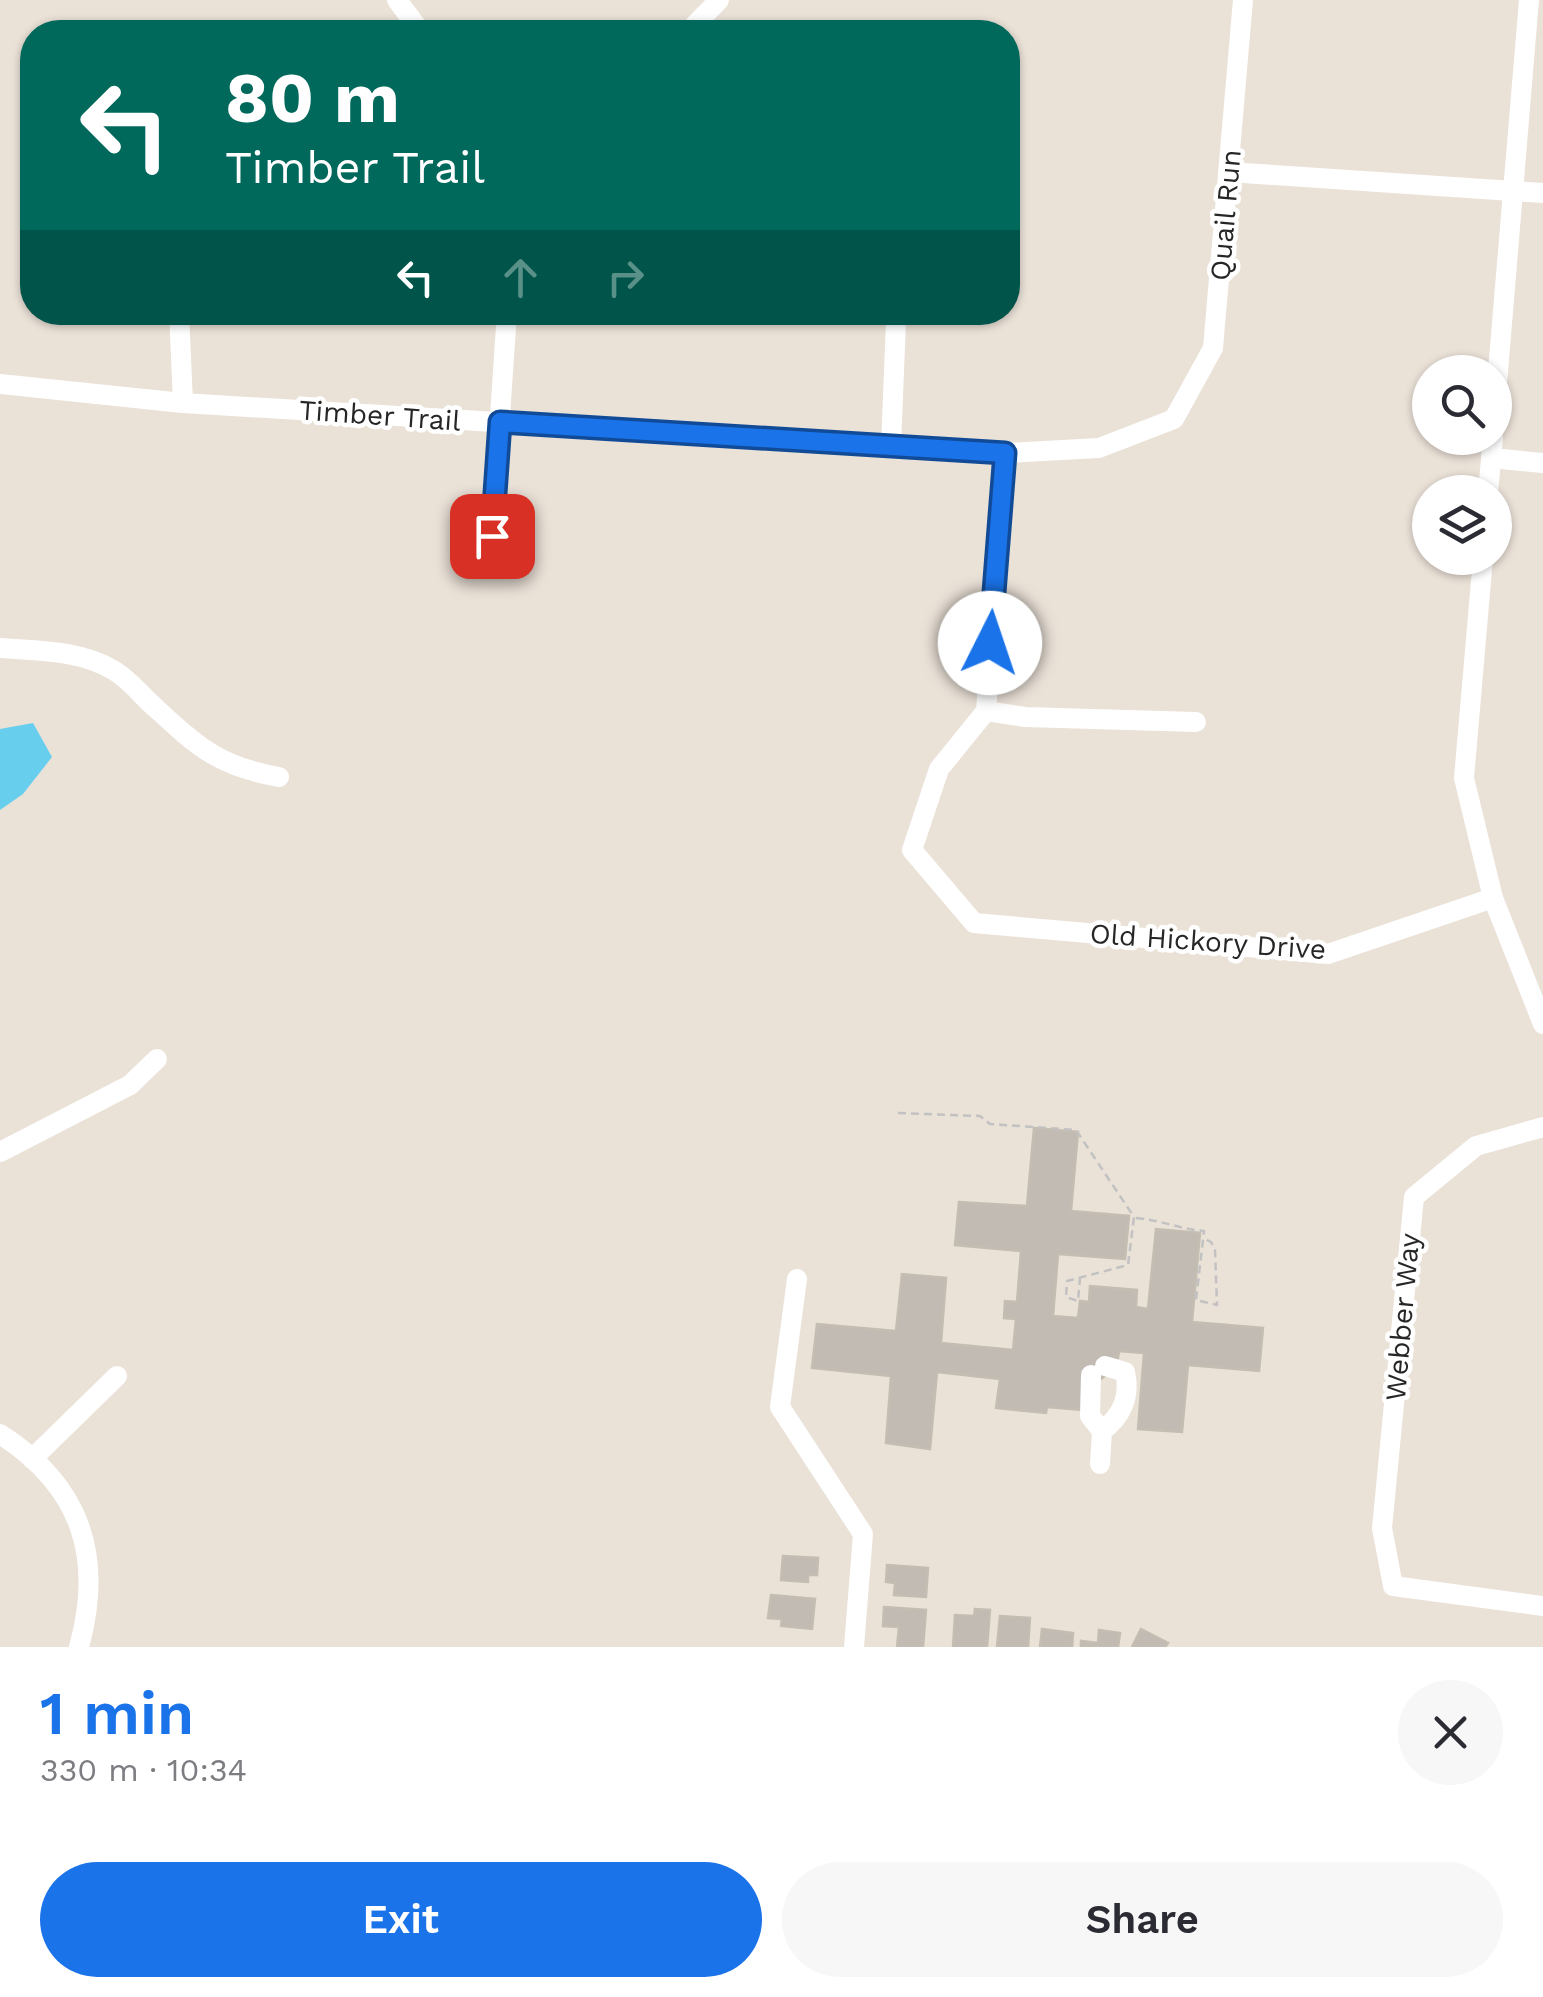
<!DOCTYPE html>
<html lang="en">
<head>
<meta charset="utf-8">
<style>
  :root { --surface:#fff; --page:#f7f7f7; --text:#2b2b33; --muted:#7c7c81; --accent:#1a73e8 }
  body { margin:0; font-family:"Work Sans",sans-serif; background:var(--page); color:var(--text); height:100vh; display:flex; flex-direction:column; font-size:38px; white-space:nowrap }
  * { box-sizing:border-box; margin:0 }
  p { font-size:32px; color:var(--muted) }
  .icon { flex:none; width:55px; height:55px; fill:none; stroke:currentColor; stroke-width:2; stroke-linecap:round; stroke-linejoin:round }
  .map { position:relative; height:1647px; overflow:hidden }
  .drawer { display:flex; flex-direction:column; background:var(--surface); flex:1 }
  .drawer>* { flex:none }
  .banner { position:absolute; left:20px; top:20px; width:1000px; height:305px; border-radius:40px; box-shadow:0 2px 8px #0004; background:#00695c; color:#fff; overflow:hidden }
  .tools { position:absolute; left:1412px; top:355px; display:grid; gap:20px }
  .tools a { display:grid; place-items:center; width:100px; height:100px; border-radius:50%; background:var(--surface); box-shadow:0 2px 8px #0004; font-size:50px }
  .pin { position:absolute; display:grid; place-items:center; width:85px; height:85px; color:#fff; margin:-42px; border-radius:20px; box-shadow:0 5px 15px #0006 }
  .me { position:absolute; width:110px; margin:-55px; rotate:4deg; stroke-linejoin:round; filter:drop-shadow(0 0 8px #0008) }
  .turn { display:flex; align-items:center; gap:35px; height:210px; padding:0 40px; font-size:45px }
  .turn .icon { width:130px; height:130px; stroke-width:2.5 }
  .turn b { display:block; font-size:70px; line-height:85px }
  .lanes { display:flex; align-items:center; height:95px; padding:0 40px; background:#0003; justify-content:center; gap:50px; direction:ltr }
  .lanes .off { opacity:.35 }
  .round { display:grid; place-items:center; flex:none; width:105px; height:105px; border-radius:52px; background:var(--page) }
  .summary { display:flex; align-items:center; justify-content:space-between; height:170px; padding:0 40px }
  h1 { font-size:60px; font-weight:600; line-height:75px; color:var(--accent) }
  .primary-button { display:flex; gap:20px; margin-top:auto; padding:20px 40px }
  .primary-button a { flex:1; height:115px; border-radius:60px; background:var(--accent); color:#fff; font-size:40px; font-weight:600; line-height:115px; text-align:center }
  .primary-button a+a { background:var(--page); color:var(--text) }
  .map>svg:first-child { display:block }
  .water { fill:#68ceee }
  .building { fill:#c1bbb4; stroke:#c4bdb1; stroke-width:2.5 }
  .lines { fill:none; stroke-linecap:round; stroke-linejoin:round }
  .path { stroke:#c2c2c2; stroke-width:2.5; stroke-dasharray:8 5; stroke-linecap:butt }
  .minor { stroke:#fff; stroke-width:20 }
  .route-casing { stroke:#114b97; stroke-width:25 }
  .route { stroke:#1a73e8; stroke-width:18 }
  .labels { text-anchor:middle; stroke-width:9; stroke-linejoin:round; paint-order:stroke }
  .street-label { font-size:28px; fill:#262626; stroke:#fff }
</style>
</head>
<body>
<div class="map">
<svg width="1543" height="1647" viewBox="0 0 1543 1647">
  <rect width="100%" height="100%" fill="#eae1d7"/>
  <polygon class="water" points="33,723 52,757 23,794 0,810 0,729"/>
  <g class="building">
    <polygon points="1034,1128 1078,1132 1071,1211 1129,1216 1125,1259 1058,1254 1053,1316 1078,1318 1080,1301 1089,1302 1090,1286 1137,1290 1136,1307 1148,1309 1156,1229 1200,1233 1192,1322 1263,1328 1259,1371 1188,1365 1182,1432 1138,1429 1144,1353 1119,1351 1118,1358 1109,1358 1110,1372 1097,1382 1083,1410 1047,1407 1046,1413 996,1408 1000,1379 937,1372 930,1449 886,1443 891,1376 812,1368 817,1324 896,1331 902,1274 946,1278 941,1343 1013,1350 1016,1319 1004,1318 1005,1301 1017,1302 1021,1251 955,1245 959,1202 1027,1206"/>
    <polygon points="783,1556 818,1558 817,1575 808,1575 808,1582 781,1580"/>
    <polygon points="887,1565 928,1568 926,1597 894,1595 895,1583 886,1582"/>
    <polygon points="771,1595 815,1599 812,1629 781,1626 782,1619 768,1618"/>
    <polygon points="884,1607 926,1610 923,1647 897,1647 899,1627 883,1626"/>
    <polygon points="975,1609 990,1610 987,1647 953,1647 955,1615 974,1616"/>
    <polygon points="1000,1616 1030,1618 1028,1647 997,1647"/>
    <polygon points="1042,1629 1073,1633 1072,1647 1040,1647"/>
    <polygon points="1141,1629 1168,1643 1165,1647 1132,1647"/>
    <polygon points="1099,1630 1120,1633 1118,1647 1081,1647 1081,1641 1098,1643"/>
  </g>
  <g class="lines">
    <g class="path">
      <polyline points="898,1113 980,1116 990,1124 1076,1130 1134,1217 1128,1265 1067,1281 1066,1297 1078,1301 1080,1278"/>
      <path d="M1136,1218C1161,1220 1179,1229 1204,1231L1196,1300L1217,1305L1215,1250L1211,1242L1205,1239"/>
    </g>
    <g class="minor">
      <polyline points="397,0 421,32"/>
      <polyline points="688,32 719,0"/>
      <polyline points="1229,172 1543,193"/>
      <polyline points="179,312 183,403"/>
      <polyline points="0,384 183,403 1005,453 1099,448 1174,419 1213,348 1243,0"/>
      <polyline points="1495,407 1529,0"/>
      <polyline points="891,446 896,321 899,312"/>
      <polyline points="1005,453 986,711 939,769 912,850 974,923 1328,954 1493,898"/>
      <polyline points="1491,458 1543,463"/>
      <polyline points="1488,492 1493,438"/>
      <polyline points="492,536 507,312"/>
      <polyline points="1483,558 1464,778 1493,898 1543,1024"/>
      <path d="M0,648C38,651 80,650 113,670C126,677 137,690 148,701C194,743 215,766 279,777"/>
      <polyline points="986,711 1025,717 1196,722"/>
      <polyline points="1543,1127 1476,1146 1414,1197 1382,1528 1393,1586 1543,1606"/>
      <polyline points="0,1152 130,1085 157,1059"/>
      <polyline points="797,1279 780,1407 863,1534 854,1647"/>
      <polyline points="1091,1375 1090,1416 1102,1431"/>
      <path d="M0,1434C81,1486 104,1556 79,1647"/>
      <polyline points="32,1459 117,1376"/>
      <path d="M1100,1464L1102,1431C1121,1417 1131,1397 1125,1372L1105,1366"/>
    </g>
  </g>
  <g class="lines">
    <defs>
      <polyline id="route" points="492,536 500,422 1005,453 990,643"/>
    </defs>
    <use href="#route" class="route-casing"/>
    <use href="#route" class="route"/>
  </g>
  <g class="labels">
    <g class="street-label">
      <text transform="translate(1225 215) rotate(-85)" y="10">Quail Run</text>
      <text transform="translate(380 415) rotate(4)" y="10">Timber Trail</text>
      <text transform="translate(1208 941) rotate(4)" y="10">Old Hickory Drive</text>
      <text transform="translate(1402 1317) rotate(-85)" y="10">Webber Way</text>
    </g>
  </g>
</svg>
<div class="tools">
<a><svg class="icon" aria-label="search" viewBox="0 0 24 24"><circle cx="10" cy="10" r="6"/><path d="M15 15l6 6"/></svg></a>
<a><svg class="icon" aria-label="layers" viewBox="0 0 24 24"><path d="M12 4l9 5-9 5-9-5zM3 14l9 5 9-5"/></svg></a>
</div>
<div class="pin" style="left:492px;top:536px;background:#d93025"><svg class="icon" aria-label="arrive" viewBox="0 0 24 24"><path d="M6 21V4h12l-3 4 3 4H6"/></svg></div>
<svg class="me" style="left:990px;top:643px" viewBox="-20 -20 40 40"><circle r="19" fill="#fff"/><path d="M0-13L10 11 0 6-10 11z" fill="#1a73e8"/></svg>
<div class="banner">
<div class="turn"><svg class="icon" aria-label="left" viewBox="0 0 24 24"><path d="M17 20v-9H6M10 6l-5 5 5 5"/></svg><div><b>80 m</b>Timber Trail</div></div>
<div class="lanes"><svg class="icon" aria-label="left" viewBox="0 0 24 24"><path d="M17 20v-9H6M10 6l-5 5 5 5"/></svg><svg class="icon off" aria-label="ahead" viewBox="0 0 24 24"><path d="M12 20V5M6 11l6-6 6 6"/></svg><svg class="icon off" aria-label="right" viewBox="0 0 24 24"><path d="M7 20v-9h11M14 6l5 5-5 5"/></svg></div>
</div>
</div>
<section class="drawer">
<div class="summary"><div><h1>1 min</h1><p>330 m · 10:34</p></div><a class="round"><svg class="icon" aria-label="close" viewBox="0 0 24 24"><path d="M6 6l12 12M18 6L6 18"/></svg></a></div>
<div class="primary-button"><a>Exit</a><a>Share</a></div>
</section>
</body>
</html>
